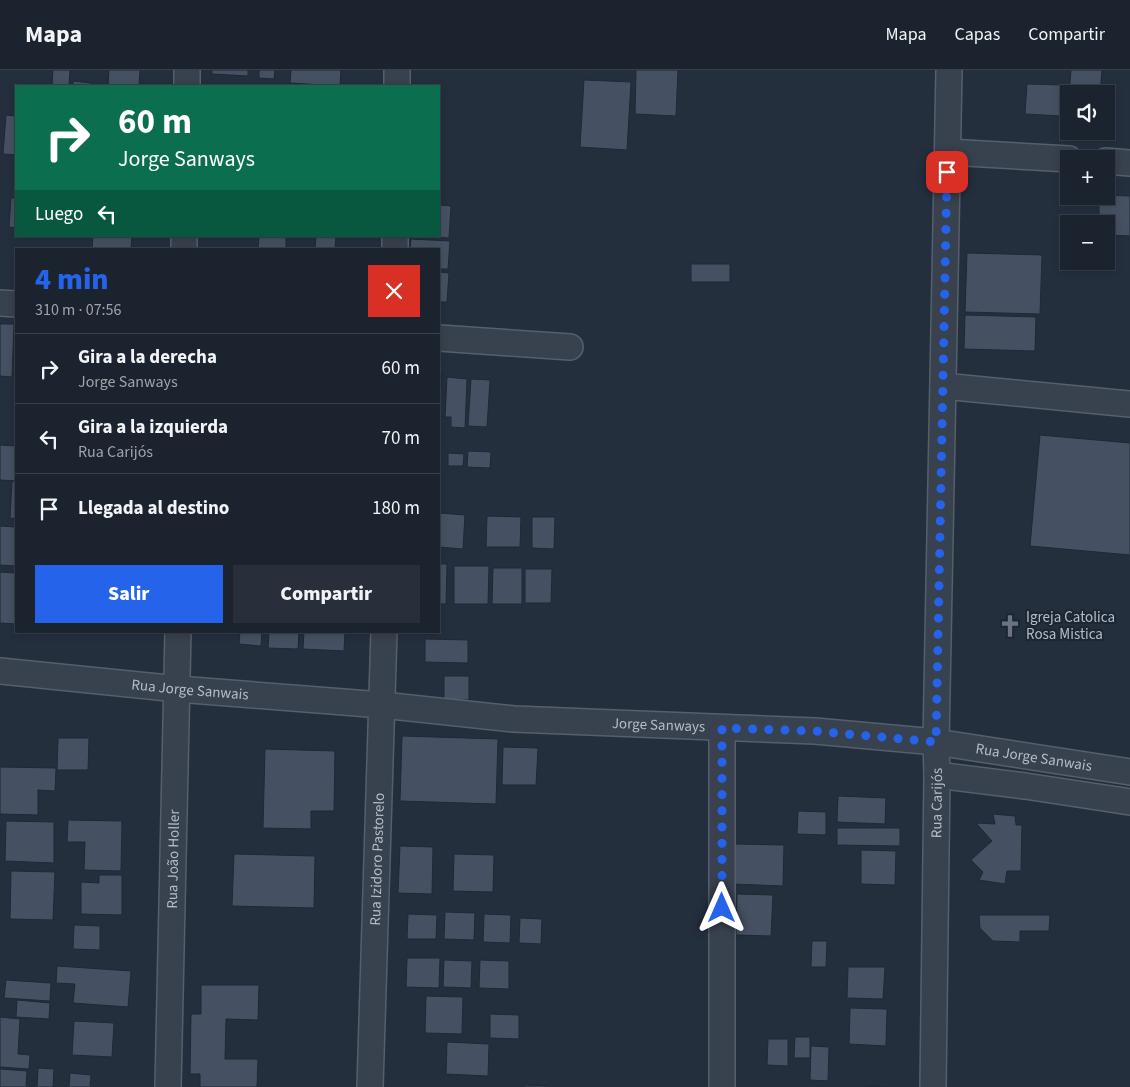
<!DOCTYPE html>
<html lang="es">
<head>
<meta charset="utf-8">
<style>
  :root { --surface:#1b232e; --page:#282f3a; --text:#f1f3f6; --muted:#a0a4aa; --line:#39404a; --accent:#2563eb }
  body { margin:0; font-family:"Source Sans 3",sans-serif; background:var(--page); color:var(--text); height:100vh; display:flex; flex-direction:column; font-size:19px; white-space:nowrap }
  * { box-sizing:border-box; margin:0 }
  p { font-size:16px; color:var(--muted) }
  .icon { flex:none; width:28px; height:28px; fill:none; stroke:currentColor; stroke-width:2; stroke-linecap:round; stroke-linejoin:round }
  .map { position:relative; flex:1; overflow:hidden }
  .drawer { position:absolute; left:15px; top:178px; width:425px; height:385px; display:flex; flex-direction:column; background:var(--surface); border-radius:0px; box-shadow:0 2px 8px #0003,0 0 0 1px var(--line) }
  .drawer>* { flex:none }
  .guide { position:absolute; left:15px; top:15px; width:425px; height:152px; border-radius:0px; box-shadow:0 2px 8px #0003,0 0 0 1px var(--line); background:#0b6e4f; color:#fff; overflow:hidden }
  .controls { position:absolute; left:1060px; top:15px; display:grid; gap:10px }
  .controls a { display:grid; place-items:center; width:55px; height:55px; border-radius:0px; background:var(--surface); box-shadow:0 2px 8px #0003,0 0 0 1px var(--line); font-size:25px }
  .pin { position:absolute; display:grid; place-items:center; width:42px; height:42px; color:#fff; margin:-21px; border-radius:10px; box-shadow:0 2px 8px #0006 }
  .me { position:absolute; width:55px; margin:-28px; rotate:0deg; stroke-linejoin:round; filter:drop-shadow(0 0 4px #0008) }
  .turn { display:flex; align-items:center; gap:18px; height:105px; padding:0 20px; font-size:22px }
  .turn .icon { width:65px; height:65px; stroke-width:2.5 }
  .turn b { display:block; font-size:35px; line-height:42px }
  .then { display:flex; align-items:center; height:48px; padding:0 20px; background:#0003; gap:10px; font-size:19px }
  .round { display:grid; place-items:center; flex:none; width:52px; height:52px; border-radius:0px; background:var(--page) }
  .head { display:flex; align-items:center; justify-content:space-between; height:85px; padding:0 20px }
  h1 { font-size:30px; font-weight:800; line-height:38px; color:var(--accent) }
  .primary-button { display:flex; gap:10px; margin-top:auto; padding:10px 20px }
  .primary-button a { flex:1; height:58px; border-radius:0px; background:var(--accent); color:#fff; font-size:20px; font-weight:800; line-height:58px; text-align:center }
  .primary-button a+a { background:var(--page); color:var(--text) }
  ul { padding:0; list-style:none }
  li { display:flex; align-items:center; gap:15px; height:70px; padding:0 20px; border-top:1px solid var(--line) }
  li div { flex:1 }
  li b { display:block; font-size:19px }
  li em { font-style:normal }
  header { display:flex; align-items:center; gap:30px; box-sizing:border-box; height:70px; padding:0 25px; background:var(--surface); border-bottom:1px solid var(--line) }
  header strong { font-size:24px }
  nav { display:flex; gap:28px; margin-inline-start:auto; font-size:18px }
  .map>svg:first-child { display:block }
  .building { fill:#455162; stroke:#1f2835 }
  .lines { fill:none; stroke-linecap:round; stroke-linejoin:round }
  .street-casing { stroke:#565f6c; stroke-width:28 }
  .street { stroke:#38414e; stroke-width:25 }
  .route { stroke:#2563eb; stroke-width:9; stroke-dasharray:0 16.2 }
  .labels { text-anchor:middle; stroke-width:4.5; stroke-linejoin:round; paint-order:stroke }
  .poi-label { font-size:15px; fill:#b4bcc9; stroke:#1d2633; text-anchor:start }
  .street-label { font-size:15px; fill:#b4bcc9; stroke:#1d2633 }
</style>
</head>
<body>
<header>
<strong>Mapa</strong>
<nav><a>Mapa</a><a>Capas</a><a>Compartir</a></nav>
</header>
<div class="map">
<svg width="1130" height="1017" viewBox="0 0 1130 1017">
  <rect width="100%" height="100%" fill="#242f3e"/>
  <g class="building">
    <polygon points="53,0 70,0 69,16 52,16"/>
    <polygon points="109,0 140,0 139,16 108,16"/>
    <polygon points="212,0 248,0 248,6 212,4"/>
    <polygon points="259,0 275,0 274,9 259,8"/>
    <polygon points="291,0 341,0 340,16 290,13"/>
    <polygon points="636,0 678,0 676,46 635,44"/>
    <polygon points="1071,0 1102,0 1100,24 1069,24"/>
    <polygon points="584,10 631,12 627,80 580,77"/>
    <polygon points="73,11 91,13 91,16 73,16"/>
    <polygon points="1027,14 1063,15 1061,46 1025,44"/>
    <polygon points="1063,36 1069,36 1069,61 1095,61 1095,66 1062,66"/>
    <polygon points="6,45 16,46 16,85 3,84"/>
    <polygon points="1106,125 1130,126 1130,166 1106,165 1106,154 1099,154 1099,126"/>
    <polygon points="11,128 16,128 16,158 9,157"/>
    <polygon points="439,135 451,136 449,168 417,166 439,166"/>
    <polygon points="93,166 132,166 131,179 92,179"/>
    <polygon points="259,166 286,166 286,179 258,179"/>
    <polygon points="316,166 336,166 335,179 315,179"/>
    <polygon points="411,169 450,171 448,199 439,199 439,179 410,179"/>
    <polygon points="967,183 1042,185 1040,244 965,242"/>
    <rect x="691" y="194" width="39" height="18"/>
    <polygon points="439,202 449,203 447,232 439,232"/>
    <polygon points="965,245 1036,247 1035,281 964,279"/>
    <polygon points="0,254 14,254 12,307 0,306"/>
    <polygon points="439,297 442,297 439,347"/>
    <polygon points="447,307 467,309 465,358 451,357 451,347 445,347"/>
    <polygon points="471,309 490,310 487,357 468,356"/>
    <polygon points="1040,365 1130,373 1130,485 1030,476"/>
    <polygon points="0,375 16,376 16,411 0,410"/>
    <polygon points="468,381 491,382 490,398 467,397"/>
    <polygon points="448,383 464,384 463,396 448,396"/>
    <polygon points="12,411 16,412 16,449 10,448"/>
    <polygon points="439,443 465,445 463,479 439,477"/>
    <polygon points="487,446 521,447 520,477 486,477"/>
    <polygon points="532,447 555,447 554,479 532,478"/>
    <polygon points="0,456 16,457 16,496 0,495"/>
    <polygon points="439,494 447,494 446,534 439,534"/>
    <polygon points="454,496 489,496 488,534 454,534"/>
    <polygon points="493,498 522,498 522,534 492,534"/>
    <polygon points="525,499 552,499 551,533 525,533"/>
    <polygon points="0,502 16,503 16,554 0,553"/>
    <polygon points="240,561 262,561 261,576 239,574"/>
    <polygon points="269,561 299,561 298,579 268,578"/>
    <polygon points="304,561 345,561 344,581 303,579"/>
    <polygon points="425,569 468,570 468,593 425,592"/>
    <rect x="444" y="606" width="25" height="24"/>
    <polygon points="402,666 498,669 496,734 400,731"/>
    <polygon points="58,668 89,668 88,700 57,700"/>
    <polygon points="503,677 538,678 536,715 502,715"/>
    <polygon points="265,679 335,681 334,741 311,741 311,759 263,758"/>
    <polygon points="0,697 56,698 55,721 38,720 38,745 0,744"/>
    <polygon points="838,726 886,728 885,754 837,752"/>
    <polygon points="798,741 826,742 826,765 797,764"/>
    <polygon points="993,744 1015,746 1016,755 1022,755 1021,801 1007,801 1005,814 979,810 983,802 971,790 992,771 976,753 995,754"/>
    <polygon points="68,750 122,751 121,801 84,800 85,772 67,772"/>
    <polygon points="6,751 54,752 54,793 5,791"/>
    <polygon points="837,758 900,758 900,776 837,775"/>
    <polygon points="734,774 784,775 783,816 733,814"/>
    <polygon points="400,776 433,777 432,824 398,823"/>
    <polygon points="861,780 896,781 895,815 861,814"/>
    <polygon points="234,784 315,786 314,838 232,836"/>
    <polygon points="454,784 494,785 493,822 453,821"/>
    <polygon points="11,801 55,802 53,850 10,849"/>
    <polygon points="99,805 122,805 122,845 81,844 81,812 99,813"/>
    <polygon points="737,824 773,825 771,866 736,865"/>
    <polygon points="445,842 475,843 474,870 444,869"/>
    <polygon points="408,844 437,845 436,869 407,869"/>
    <polygon points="484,844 511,845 510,873 483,872"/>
    <polygon points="979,845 1050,845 1049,861 1020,861 1020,872 993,871 980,858"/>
    <polygon points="520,848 542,849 541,874 519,873"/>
    <polygon points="74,855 100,856 100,880 73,879"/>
    <polygon points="812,871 827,871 826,897 811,897"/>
    <polygon points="407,888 440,888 439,918 406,917"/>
    <polygon points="444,890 472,891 471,918 443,917"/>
    <polygon points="480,890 509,891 509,919 479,918"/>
    <polygon points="57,896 131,901 128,937 73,933 75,914 56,913"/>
    <polygon points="848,897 885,897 883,929 847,928"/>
    <polygon points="6,910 51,913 50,931 4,928"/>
    <polygon points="201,915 259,915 258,950 226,949 225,989 258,989 257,1017 200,1017 200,1004 190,1004 191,944 201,944"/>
    <polygon points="426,926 463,927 462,964 425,963"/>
    <polygon points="17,930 50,933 49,949 16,947"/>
    <polygon points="850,938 887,939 886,976 849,974"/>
    <polygon points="490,944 519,945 519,969 490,968"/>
    <polygon points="0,947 20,949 18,984 30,985 29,999 0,997"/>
    <polygon points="74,951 114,953 112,987 72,985"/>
    <polygon points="795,967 810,967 810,988 794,988"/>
    <polygon points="768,969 788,969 788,996 767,995"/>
    <polygon points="447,972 489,974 488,1006 446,1004"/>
    <polygon points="811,976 829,977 828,1011 810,1010"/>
    <polygon points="38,998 54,999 53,1017 37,1017"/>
    <polygon points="0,999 27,1001 26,1017 0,1017"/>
    <polygon points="70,1003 91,1005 90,1017 69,1017"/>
    <polygon points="524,1015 550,1016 550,1017 524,1017"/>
    <polygon points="861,1016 888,1017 861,1017"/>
  </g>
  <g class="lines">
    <defs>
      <g id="street">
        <polyline points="187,16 187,0"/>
        <polyline points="397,16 397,0"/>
        <polyline points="948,82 1069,89"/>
        <polyline points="1106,91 1130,93"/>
        <polyline points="184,179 184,166"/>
        <polyline points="395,179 395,166"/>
        <polyline points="0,233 16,234"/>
        <polyline points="439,268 570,277"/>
        <polyline points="943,316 1130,334"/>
        <path id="s1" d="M0,601L178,619L382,635L514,649L815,661L936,672L1130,702"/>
        <polyline points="937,705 1025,716 1130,732"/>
        <path id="s2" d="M168,1017L178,561"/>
        <path id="s3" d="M370,1017L384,561"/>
        <polyline points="722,1017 722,658"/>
        <path id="s4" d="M933,1017L937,705L936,672L949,0"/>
      </g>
    </defs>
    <use href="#street" class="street-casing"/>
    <use href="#street" class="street"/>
  </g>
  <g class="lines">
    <polyline class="route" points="722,838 722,658 814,661 936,672 947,102"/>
  </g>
  <defs>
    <symbol id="church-bare" viewBox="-9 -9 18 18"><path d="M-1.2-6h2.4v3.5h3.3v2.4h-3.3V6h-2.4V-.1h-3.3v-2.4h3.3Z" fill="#6b7280" stroke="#1d2633" stroke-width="2.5" paint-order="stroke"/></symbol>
  </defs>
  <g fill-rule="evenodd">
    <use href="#church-bare" x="994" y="540" width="32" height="32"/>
  </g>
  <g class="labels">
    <g class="poi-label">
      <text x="1026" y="552">Igreja Catolica<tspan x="1026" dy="17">Rosa Mistica</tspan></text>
    </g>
    <g class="street-label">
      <text dy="5" stroke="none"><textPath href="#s1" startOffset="191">Rua Jorge Sanwais</textPath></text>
      <text dy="5" stroke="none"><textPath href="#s1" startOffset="661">Jorge Sanways</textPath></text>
      <text dy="5" stroke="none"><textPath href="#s1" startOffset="1038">Rua Jorge Sanwais</textPath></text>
      <text dy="5" stroke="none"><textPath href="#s4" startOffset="284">Rua Carijós</textPath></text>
      <text dy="5" stroke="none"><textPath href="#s2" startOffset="228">Rua João Holler</textPath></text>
      <text dy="5" stroke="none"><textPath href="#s3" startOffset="228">Rua Izidoro Pastorelo</textPath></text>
    </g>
  </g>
</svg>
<div class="controls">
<a><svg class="icon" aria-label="sound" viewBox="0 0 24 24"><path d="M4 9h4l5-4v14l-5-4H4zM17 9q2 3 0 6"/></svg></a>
<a>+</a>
<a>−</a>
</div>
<div class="pin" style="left:947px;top:102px;background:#d93025"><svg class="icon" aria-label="arrive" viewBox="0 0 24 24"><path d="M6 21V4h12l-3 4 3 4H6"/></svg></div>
<svg class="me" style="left:722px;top:838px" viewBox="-20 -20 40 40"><path d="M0-17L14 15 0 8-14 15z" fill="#2563eb" stroke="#fff" stroke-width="4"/></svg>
<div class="guide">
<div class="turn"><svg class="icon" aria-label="right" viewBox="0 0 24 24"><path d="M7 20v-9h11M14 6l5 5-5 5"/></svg><div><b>60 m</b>Jorge Sanways</div></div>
<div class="then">Luego<svg class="icon" aria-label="left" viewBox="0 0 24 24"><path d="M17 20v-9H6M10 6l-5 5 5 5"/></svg></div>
</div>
<section class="drawer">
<div class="head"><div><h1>4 min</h1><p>310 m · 07:56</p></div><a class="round" style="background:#d93025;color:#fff"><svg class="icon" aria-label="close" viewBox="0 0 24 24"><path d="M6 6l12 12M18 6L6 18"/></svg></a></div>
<ul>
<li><svg class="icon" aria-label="right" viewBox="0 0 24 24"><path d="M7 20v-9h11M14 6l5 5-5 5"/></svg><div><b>Gira a la derecha</b><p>Jorge Sanways</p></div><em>60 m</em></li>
<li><svg class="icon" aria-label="left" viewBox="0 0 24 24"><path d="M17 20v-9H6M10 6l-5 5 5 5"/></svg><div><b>Gira a la izquierda</b><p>Rua Carijós</p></div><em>70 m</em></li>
<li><svg class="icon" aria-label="arrive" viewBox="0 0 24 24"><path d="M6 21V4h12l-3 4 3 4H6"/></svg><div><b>Llegada al destino</b></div><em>180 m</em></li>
</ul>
<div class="primary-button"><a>Salir</a><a>Compartir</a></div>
</section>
</div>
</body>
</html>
